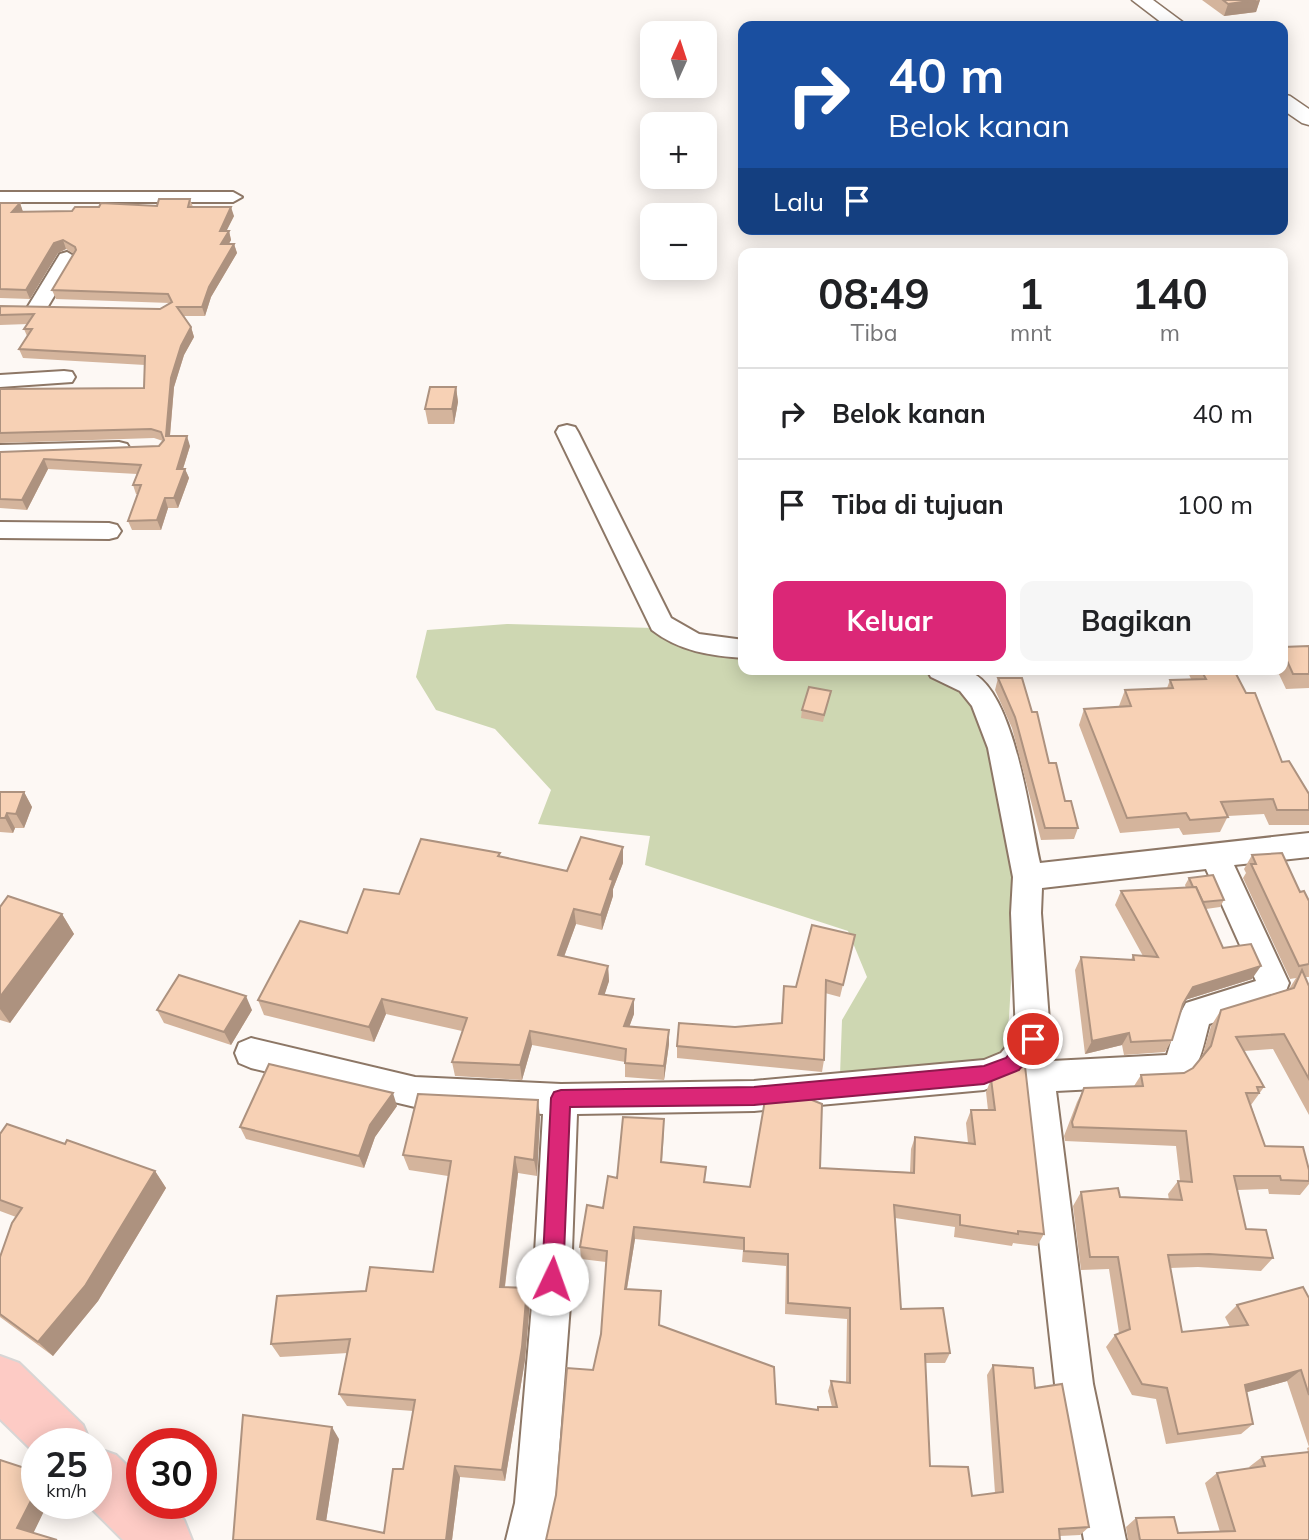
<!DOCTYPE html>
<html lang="id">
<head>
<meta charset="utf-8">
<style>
  :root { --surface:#fff; --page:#f6f6f6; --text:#202124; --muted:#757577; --line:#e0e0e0; --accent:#db2777 }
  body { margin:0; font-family:Mulish,sans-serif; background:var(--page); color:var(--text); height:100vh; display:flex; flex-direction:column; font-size:26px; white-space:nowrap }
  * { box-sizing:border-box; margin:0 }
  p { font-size:23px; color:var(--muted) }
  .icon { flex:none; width:38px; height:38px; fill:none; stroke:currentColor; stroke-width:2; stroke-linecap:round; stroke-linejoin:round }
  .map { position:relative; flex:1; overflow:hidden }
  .side { position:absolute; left:738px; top:248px; width:550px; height:427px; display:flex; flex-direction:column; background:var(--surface); border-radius:14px; box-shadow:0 4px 18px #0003 }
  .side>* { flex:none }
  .top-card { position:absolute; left:738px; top:21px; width:550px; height:214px; border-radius:14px; box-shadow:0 4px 18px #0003; background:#1a4fa0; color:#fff; overflow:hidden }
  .needle { width:46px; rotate:3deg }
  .buttons { position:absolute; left:640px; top:21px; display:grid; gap:14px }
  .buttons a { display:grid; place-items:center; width:77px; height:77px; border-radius:14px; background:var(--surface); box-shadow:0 4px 18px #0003; font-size:35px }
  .speed { position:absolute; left:21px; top:1428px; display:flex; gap:14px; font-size:35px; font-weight:700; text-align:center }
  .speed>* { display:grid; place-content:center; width:91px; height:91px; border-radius:50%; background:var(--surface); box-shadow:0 4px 18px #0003; line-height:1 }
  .speed small { font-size:18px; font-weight:400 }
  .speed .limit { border:10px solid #d22; background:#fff; color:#111 }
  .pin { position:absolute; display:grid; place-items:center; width:60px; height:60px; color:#fff; margin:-30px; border:4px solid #fff; border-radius:50%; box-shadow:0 2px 7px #0007 }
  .me { position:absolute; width:77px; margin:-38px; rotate:3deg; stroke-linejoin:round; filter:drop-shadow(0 0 5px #0008) }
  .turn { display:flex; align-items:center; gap:24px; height:147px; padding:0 35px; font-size:32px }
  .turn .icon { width:91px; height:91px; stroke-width:2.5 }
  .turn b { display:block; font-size:49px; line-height:60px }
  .then { display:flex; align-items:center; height:66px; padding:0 35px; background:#0003; gap:14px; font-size:26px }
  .eta { display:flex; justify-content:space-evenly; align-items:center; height:119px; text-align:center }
  .eta b { font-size:42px; font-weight:700; line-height:49px }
  .primary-button { display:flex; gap:14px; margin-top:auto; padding:14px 35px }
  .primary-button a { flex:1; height:80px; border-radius:14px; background:var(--accent); color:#fff; font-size:28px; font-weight:700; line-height:80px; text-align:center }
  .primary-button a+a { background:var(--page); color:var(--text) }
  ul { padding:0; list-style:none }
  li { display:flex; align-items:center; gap:21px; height:91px; padding:0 35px; border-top:2px solid var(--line) }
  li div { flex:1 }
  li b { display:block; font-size:26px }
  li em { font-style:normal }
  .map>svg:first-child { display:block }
  .green { fill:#ced7b2 }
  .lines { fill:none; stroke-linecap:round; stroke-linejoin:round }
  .minor-casing { stroke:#8d7766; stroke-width:4 }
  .tertiary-casing { stroke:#8d7766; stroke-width:3 }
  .primary-casing { stroke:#d8d6d5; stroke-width:4 }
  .minor { fill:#fff; fill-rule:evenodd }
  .tertiary { fill:#fff; fill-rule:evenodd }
  .primary { fill:#fdcbc5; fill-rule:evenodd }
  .wall { fill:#d4b49c; fill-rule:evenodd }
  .shaded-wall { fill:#ad927f }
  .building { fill:#f7d1b5; stroke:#ad927f; stroke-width:2; fill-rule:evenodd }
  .route { fill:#db2777; stroke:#8e194d; stroke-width:2 }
</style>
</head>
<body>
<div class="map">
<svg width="1309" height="1540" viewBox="0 0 1309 1540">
  <rect width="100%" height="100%" fill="#fdf8f4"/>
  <polygon class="green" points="507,624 654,628 702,654 744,657 744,670 910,670 937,674 980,704 1017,875 1009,1018 1003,1052 981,1065 840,1075 842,1020 867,977 848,931 645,865 650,836 538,824 551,790 495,729 436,710 416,677 427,630"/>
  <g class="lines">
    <defs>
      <g id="minor">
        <polygon points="0,192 233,192 242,197 233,202 0,202"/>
        <polygon points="67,252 77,258 47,308 44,312 30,312 27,308 60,254"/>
        <polygon points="64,371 72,372 75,377 72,382 0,387 0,375"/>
        <path d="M567,425L575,427L578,432L671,618L699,634L744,640V658C711,656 679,651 652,630L556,432L559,427Z"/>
        <polygon points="119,442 127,444 130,449 127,454 0,459 0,445"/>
        <polygon points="0,522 109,523 117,525 121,531 117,537 109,539 0,538"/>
        <path d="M927,670C939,670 958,667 970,672C1015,690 1030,820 1040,863L1309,833V857L1234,865L1289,983L1282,1001L1209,1024C1202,1049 1200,1075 1174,1085L1056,1091L1093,1384L1126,1540H1084L1055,1384L1021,1076L984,1090L754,1111L577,1114L570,1305L555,1503L548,1540H506L515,1503L532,1305L543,1114L415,1107L251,1068L239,1063L235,1053L239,1043L251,1038L415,1077L561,1084L754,1081L984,1060L1001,1053L1016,1035L1011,913L1013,877L988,748L972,706L960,691L931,677ZM1206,869L1256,981L1186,1003L1178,1018L1167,1055L1052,1061L1041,913L1042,888Z"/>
      </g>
      <g id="tertiary">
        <polygon points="1132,0 1153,0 1188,26 1166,26"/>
        <polygon points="1283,94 1290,96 1309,109 1309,125 1302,123 1283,110"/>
      </g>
      <g id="primary">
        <polygon points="0,1356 19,1363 83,1425 91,1444 37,1444 37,1455 0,1419"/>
        <polygon points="96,1448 116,1455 142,1480 142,1503 166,1503 184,1520 192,1540 123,1540 86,1503 96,1503"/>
      </g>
    </defs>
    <use href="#minor" class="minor-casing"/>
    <use href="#tertiary" class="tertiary-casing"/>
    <use href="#primary" class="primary-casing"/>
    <use href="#minor" class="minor"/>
    <use href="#tertiary" class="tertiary"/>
    <use href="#primary" class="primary"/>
  </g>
  <g class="wall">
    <polygon points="1202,0 1260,0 1256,12 1224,16"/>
    <polygon points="190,199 193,207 234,216 226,231 229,231 231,240 229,244 234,244 237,253 211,297 205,316 184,316 191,327 194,337 184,355 174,387 170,436 190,446 183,469 185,469 189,478 178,508 168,508 161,530 132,530 128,521 138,494 136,494 133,485 137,474 48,469 27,510 0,508 0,452 159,446 163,441 154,438 0,443 0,389 144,388 145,365 23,358 19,349 27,336 24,329 28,324 0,325 0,306 160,309 170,303 56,299 52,290 74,254 66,249 58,253 30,299 0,298 0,203 20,203 23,212 72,211 157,206"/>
    <polygon points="456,387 458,402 454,424 428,424 425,409"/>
    <polygon points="1309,646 1309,688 1286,689 1277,670 1283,670 1283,647"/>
    <polygon points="1187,670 1234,670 1282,762 1309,794 1309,825 1269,825 1264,814 1228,816 1220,832 1183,835 1179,828 1120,833 1079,725 1084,709 1119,707 1119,706 1125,690 1167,688 1170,680 1191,679"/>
    <polygon points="998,678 1032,712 1049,763 1065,801 1078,828 1074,839 1041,840 1012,728 995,690"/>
    <polygon points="831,691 823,722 801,718 802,710"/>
    <polygon points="0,792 24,792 32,807 24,828 15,828 13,833 0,832"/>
    <polygon points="500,853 500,857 567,871 623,863 613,889 613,896 602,930 576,924 564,957 608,966 609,981 604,995 634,999 634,1014 629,1027 669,1030 669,1044 664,1080 625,1077 625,1062 532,1045 522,1080 455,1076 452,1062 462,1031 386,1014 374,1042 264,1015 258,1000 399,894"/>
    <polygon points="1252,855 1300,892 1309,901 1309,977 1305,977 1309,986 1309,1115 1273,1049 1244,1051 1264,1087 1251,1105 1265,1146 1309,1170 1309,1184 1300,1195 1269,1194 1268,1189 1237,1190 1246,1229 1273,1258 1261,1271 1198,1267 1170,1268 1182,1332 1230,1327 1225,1317 1237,1305 1309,1298 1309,1540 1128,1540 1126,1527 1136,1518 1178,1533 1220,1532 1205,1483 1217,1473 1250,1468 1249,1467 1262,1457 1308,1452 1307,1448 1309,1447 1287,1381 1247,1392 1253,1424 1241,1434 1166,1444 1156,1399 1132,1395 1106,1347 1115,1335 1119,1333 1109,1269 1081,1270 1073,1206 1081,1192 1120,1197 1169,1200 1168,1194 1178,1181 1180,1181 1176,1146 1065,1141 1064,1136 1077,1102 1084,1088 1134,1086 1141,1075 1184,1073 1193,1068 1202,1057 1211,1026 1221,1010 1289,989 1296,978 1290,979 1243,878 1246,873 1244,869"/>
    <polygon points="1189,878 1224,900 1220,907 1206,909 1223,948 1252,979 1185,1000 1183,1004 1172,1040 1165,1052 1124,1055 1122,1045 1085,1054 1075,970 1081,957 1131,960 1133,955 1143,956 1115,905 1121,891 1186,888 1185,885"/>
    <polygon points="0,907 62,914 74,934 10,1023 0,1020"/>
    <polygon points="855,935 840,997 825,993 824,1060 822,1072 677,1058 677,1046 735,1027 781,1024 784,986 796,987"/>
    <polygon points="157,1010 252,1010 231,1045 164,1023"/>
    <path d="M991,1079L1044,1234L1037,1246L1013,1243L1012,1246L954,1237L955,1227L895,1218L901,1309L950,1353L945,1363H925L930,1466L972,1496L995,1493L987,1375L993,1365L1035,1388L1089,1527L1080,1535L1060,1536L593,1370L601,1334L606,1262L581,1259L580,1247L603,1208L617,1178L664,1132L662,1162L705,1182L750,1187L820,1168L910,1172L911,1149L915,1137L968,1143L966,1123L971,1110H988L986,1092ZM635,1239L743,1250L742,1262L786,1266L785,1314L847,1319L846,1382L831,1381L828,1391L832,1407H818L817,1410L776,1404L660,1325L627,1289Z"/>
    <polygon points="397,1106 375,1137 364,1168 246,1139 240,1127"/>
    <polygon points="540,1117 537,1176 518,1173 505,1287 530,1302 525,1360 505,1481 460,1477 452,1540 233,1540 339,1439 326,1521 384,1533 403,1469 413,1411 347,1406 339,1394 348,1353 280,1357 271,1344 366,1291 433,1272 448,1176 409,1170 403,1155"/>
    <polygon points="0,1134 65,1144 155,1171 166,1188 98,1301 53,1356 0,1317 0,1257 16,1217 0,1211"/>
  </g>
  <g class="shaded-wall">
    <polygon points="1260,0 1256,12 1224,16 1228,4"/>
    <polygon points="20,203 23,212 12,212"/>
    <polygon points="231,207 234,216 222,240 220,231"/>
    <polygon points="229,231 231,240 223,253 221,244"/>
    <polygon points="63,240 66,249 58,253 30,299 26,290 54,243"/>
    <polygon points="234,244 237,253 211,297 205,316 202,307 209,287"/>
    <polygon points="191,327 194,337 184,355 174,387 169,446 166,436 171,378 181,346"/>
    <polygon points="456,387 458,402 454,424 452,409"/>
    <polygon points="187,436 190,446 180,478 177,469"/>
    <polygon points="44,459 48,469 27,510 22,500"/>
    <polygon points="185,469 189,478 178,508 174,498"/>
    <polygon points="165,498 168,508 161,530 157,520"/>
    <polygon points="24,792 32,807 24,828 16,814"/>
    <polygon points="7,813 15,828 13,833 5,818"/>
    <polygon points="623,847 623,863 613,889 613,896 602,930 601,915 610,879"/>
    <polygon points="574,909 576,924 559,970 558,955"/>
    <polygon points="62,914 74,934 10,1023 0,1009 0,997"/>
    <polygon points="608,966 609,981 600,1009 599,994"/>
    <polygon points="1261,966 1252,979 1185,1000 1193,987"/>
    <polygon points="246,996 252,1010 231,1045 224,1032"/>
    <polygon points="382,999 386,1014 374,1042 369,1027"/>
    <polygon points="634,999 634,1014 624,1041 624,1026"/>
    <polygon points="669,1030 669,1044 664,1080 664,1066"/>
    <polygon points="530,1031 532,1045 522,1080 520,1065"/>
    <polygon points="1129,1033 1122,1045 1085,1054 1092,1041"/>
    <polygon points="393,1093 397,1106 375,1137 364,1168 359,1156 370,1125"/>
    <polygon points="538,1100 540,1117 537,1176 534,1160"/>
    <polygon points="515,1157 518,1173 503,1301 500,1287"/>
    <polygon points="155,1171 166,1188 98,1301 53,1356 38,1342"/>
    <polygon points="634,1227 635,1239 625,1300 625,1289"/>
    <polygon points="527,1288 530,1302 525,1360 505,1481 502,1470"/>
    <polygon points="1301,1370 1287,1381 1233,1396 1245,1385"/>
    <polygon points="332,1427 339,1439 325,1528 317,1519"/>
    <polygon points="455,1466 460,1477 452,1540 446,1540"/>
    <polygon points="37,1489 37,1503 48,1503 32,1536 17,1528"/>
  </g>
  <g class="building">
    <polygon points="1223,0 1256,0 1228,4"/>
    <polygon points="159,199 190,199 188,207 231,207 220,231 229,231 221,244 234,244 209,287 202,307 177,307 191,327 181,346 171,378 166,436 187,436 177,469 185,469 174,498 165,498 157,520 128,521 141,485 133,485 141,465 44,459 22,500 0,499 0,452 159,446 164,440 161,432 151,429 0,433 0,389 144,388 145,356 19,349 32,329 24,329 34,314 0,315 0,306 160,309 172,302 168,294 52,290 76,250 75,247 63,240 54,243 26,290 0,289 0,203 20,203 12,212 72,211 75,207 99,207 101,203 157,206"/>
    <polygon points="430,387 456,387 452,409 425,409"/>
    <polygon points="1309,646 1309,674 1293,674 1283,652 1283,647"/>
    <polygon points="1201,670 1234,670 1246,693 1255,693 1282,762 1289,761 1309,794 1309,810 1277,810 1273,799 1221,802 1228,817 1190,820 1186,813 1127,818 1084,709 1131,706 1125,690 1173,688 1170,680 1206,679"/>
    <polygon points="998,678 1022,678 1032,712 1037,712 1049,763 1056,763 1065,801 1071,801 1078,828 1045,828 1015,717"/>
    <polygon points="809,687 831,691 824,715 802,710"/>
    <polygon points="0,792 24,792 16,814 7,813 5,818 0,818"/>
    <polygon points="581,837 623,847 610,879 613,880 601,915 574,909 558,955 608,966 599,994 634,999 624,1026 669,1030 664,1066 625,1063 626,1049 530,1031 520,1065 452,1062 467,1018 382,999 369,1027 258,1000 300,921 347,933 364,889 399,894 421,839 500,853 498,856 567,871"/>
    <polygon points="1282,853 1300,892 1304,891 1309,901 1309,964 1299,966 1251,864 1256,864 1252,855"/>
    <polygon points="1213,875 1224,900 1203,902 1196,887 1193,887 1189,878"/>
    <polygon points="1196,887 1223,948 1251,944 1261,966 1193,987 1183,1004 1172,1040 1131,1042 1129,1033 1092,1041 1081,957 1134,960 1133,955 1158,957 1121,891"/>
    <polygon points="8,896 62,914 0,997 0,907"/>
    <polygon points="812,925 855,935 843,985 826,980 824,1060 677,1046 679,1023 735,1027 782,1023 784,986 796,987"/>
    <polygon points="1302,970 1309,986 1309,1079 1284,1034 1236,1037 1264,1087 1257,1087 1259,1093 1246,1093 1265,1146 1303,1147 1309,1170 1309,1181 1281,1180 1280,1176 1234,1176 1246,1229 1266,1230 1273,1258 1209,1254 1168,1255 1182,1332 1248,1325 1237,1305 1303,1287 1309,1298 1309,1395 1301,1370 1245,1385 1253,1424 1178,1434 1167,1388 1142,1384 1115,1335 1130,1329 1118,1257 1090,1257 1081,1192 1118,1188 1120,1197 1182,1200 1178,1181 1192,1182 1186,1131 1073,1127 1072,1122 1084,1088 1143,1086 1141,1075 1184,1073 1193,1068 1211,1046 1221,1010 1294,988"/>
    <polygon points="179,975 246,996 224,1032 157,1010"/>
    <polygon points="269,1064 393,1093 370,1125 359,1156 240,1127"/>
    <path d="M1025,1066L1044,1234L1018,1231V1234L960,1225V1215L894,1205L901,1309L943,1308L950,1353L925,1354L930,1466L968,1467L972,1496L1003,1492L993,1365L1033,1368L1035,1388L1062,1384L1089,1527L1059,1529L1060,1540H546L556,1495L567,1368L593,1370L601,1334L607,1251L580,1247L587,1205L603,1208L608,1176L617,1178L623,1117L664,1119L661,1162L706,1167L704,1182L750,1187L765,1100L802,1096L822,1104L820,1168L914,1173L915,1137L975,1144L971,1110H995L991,1079ZM634,1227L744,1238V1251L788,1254V1303L850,1308V1383L831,1381L837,1407H818V1410L776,1404L774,1367L659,1325L661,1291L625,1289Z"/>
    <polygon points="418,1094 538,1100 534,1160 515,1157 500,1287 527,1288 522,1347 502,1470 455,1466 446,1540 233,1540 243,1415 332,1427 317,1519 384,1533 393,1469 403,1469 415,1400 339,1394 350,1339 271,1344 277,1296 366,1291 370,1267 433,1272 451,1161 403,1155"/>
    <polygon points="7,1124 65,1144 67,1140 155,1171 85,1286 38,1342 0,1314 0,1257 12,1223 22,1208 0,1200 0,1134"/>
    <polygon points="1309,1452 1309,1540 1140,1540 1136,1518 1174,1517 1178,1533 1235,1531 1217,1473 1265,1466 1262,1457"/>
    <polygon points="0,1460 37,1472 37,1489 17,1528 57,1540 0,1540"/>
  </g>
  <polygon class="route" points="1033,1031 1040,1033 1042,1039 1019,1070 984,1084 754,1105 570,1107 563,1279 560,1286 552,1290 545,1286 542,1279 551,1098 554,1092 561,1090 754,1087 984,1066 1006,1058 1027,1033"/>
</svg>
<div class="buttons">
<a><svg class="needle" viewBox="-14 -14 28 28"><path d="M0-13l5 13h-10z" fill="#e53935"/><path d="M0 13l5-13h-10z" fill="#757577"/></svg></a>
<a>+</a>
<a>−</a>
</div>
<div class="speed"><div>25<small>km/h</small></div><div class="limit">30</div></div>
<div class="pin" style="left:1033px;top:1039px;background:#d93025"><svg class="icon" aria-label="arrive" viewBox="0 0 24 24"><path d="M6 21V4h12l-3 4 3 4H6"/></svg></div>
<svg class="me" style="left:552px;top:1279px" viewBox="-20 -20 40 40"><circle r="19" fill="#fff"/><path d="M0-13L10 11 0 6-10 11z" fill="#db2777"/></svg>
<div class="top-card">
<div class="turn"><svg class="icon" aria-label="right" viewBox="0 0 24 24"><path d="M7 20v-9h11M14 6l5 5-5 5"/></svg><div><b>40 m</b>Belok kanan</div></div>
<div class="then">Lalu<svg class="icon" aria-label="arrive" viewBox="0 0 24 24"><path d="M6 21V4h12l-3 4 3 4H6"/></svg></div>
</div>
<section class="side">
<div class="eta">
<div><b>08:49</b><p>Tiba</p></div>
<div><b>1</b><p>mnt</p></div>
<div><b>140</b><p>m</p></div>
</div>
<ul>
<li><svg class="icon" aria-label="right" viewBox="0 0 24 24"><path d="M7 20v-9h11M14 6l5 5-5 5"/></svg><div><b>Belok kanan</b></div><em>40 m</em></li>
<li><svg class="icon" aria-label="arrive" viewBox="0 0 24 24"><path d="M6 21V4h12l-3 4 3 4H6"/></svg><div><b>Tiba di tujuan</b></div><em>100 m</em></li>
</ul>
<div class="primary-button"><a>Keluar</a><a>Bagikan</a></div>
</section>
</div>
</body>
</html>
